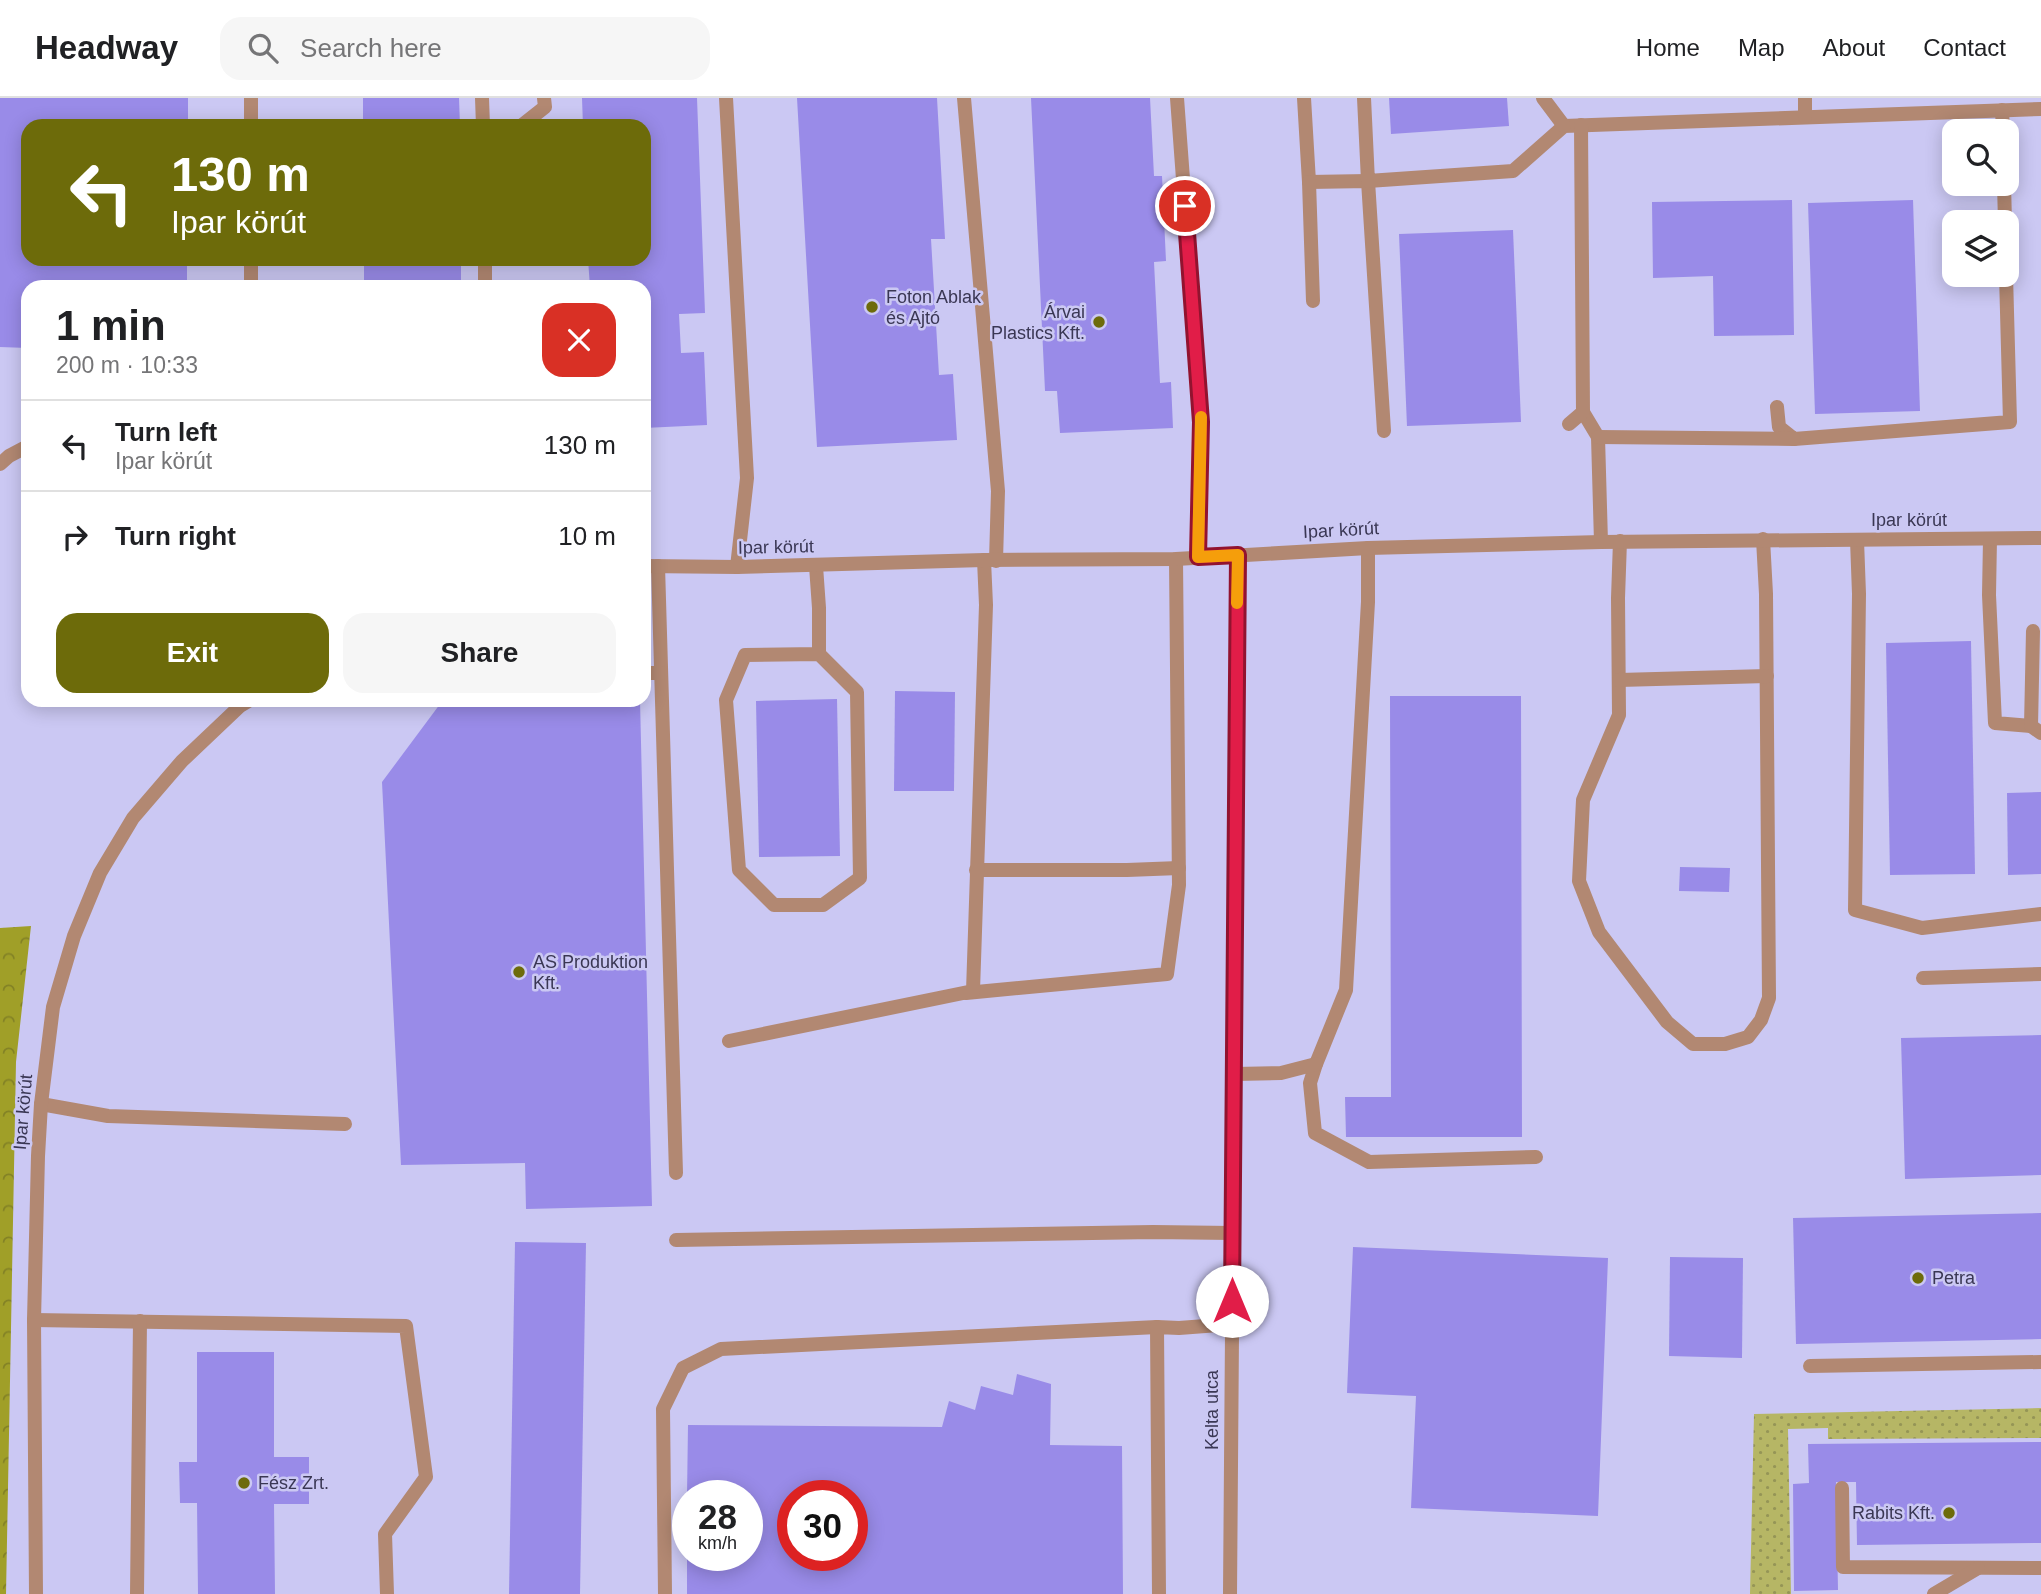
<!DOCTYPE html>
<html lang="en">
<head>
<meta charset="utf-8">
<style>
  :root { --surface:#fff; --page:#f6f6f6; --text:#202124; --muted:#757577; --line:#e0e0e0; --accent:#6d6b0a }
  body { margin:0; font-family:Helvetica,sans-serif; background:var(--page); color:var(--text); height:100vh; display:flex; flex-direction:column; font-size:26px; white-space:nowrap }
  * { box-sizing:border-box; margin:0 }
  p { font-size:23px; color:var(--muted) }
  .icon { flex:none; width:38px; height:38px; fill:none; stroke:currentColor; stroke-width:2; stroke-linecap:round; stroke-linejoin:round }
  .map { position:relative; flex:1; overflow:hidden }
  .side { position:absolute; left:21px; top:182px; width:630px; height:427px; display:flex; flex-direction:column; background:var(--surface); border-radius:21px; box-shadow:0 4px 18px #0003 }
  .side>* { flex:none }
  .guide { position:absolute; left:21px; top:21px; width:630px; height:147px; border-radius:21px; box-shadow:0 4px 18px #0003; background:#6d6b0a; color:#fff; overflow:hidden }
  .buttons { position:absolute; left:1942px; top:21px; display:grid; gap:14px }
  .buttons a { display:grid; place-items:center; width:77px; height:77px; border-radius:14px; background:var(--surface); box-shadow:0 4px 18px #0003; font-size:35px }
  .speed { position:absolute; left:672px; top:1382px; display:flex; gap:14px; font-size:35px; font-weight:700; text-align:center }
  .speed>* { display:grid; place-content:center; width:91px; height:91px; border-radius:50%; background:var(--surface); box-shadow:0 4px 18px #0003; line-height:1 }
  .speed small { font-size:18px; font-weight:400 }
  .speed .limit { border:10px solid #d22; background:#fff; color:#111 }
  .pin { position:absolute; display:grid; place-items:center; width:60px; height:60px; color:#fff; margin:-30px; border:4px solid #fff; border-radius:50%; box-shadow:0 2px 7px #0007 }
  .me { position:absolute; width:77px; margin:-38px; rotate:0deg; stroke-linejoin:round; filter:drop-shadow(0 0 5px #0008) }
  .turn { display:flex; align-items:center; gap:24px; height:147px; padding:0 35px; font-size:32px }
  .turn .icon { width:91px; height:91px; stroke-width:2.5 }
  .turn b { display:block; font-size:49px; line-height:60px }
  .round { display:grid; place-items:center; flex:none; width:74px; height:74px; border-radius:21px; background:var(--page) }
  .summary { display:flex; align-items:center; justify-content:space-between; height:119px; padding:0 35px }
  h1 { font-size:42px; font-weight:700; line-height:52px }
  .button { display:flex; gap:14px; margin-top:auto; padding:14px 35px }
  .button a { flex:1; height:80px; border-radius:21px; background:var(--accent); color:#fff; font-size:28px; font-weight:700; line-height:80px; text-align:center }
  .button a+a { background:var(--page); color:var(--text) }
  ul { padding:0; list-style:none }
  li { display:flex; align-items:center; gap:21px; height:91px; padding:0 35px; border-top:2px solid var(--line) }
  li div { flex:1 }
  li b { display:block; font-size:26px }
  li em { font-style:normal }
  header { display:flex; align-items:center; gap:42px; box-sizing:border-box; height:98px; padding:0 35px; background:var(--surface); border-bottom:2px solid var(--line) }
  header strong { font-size:33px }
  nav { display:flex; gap:38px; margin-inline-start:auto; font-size:24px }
  .search { width:490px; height:63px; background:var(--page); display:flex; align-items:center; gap:18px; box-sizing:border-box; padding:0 24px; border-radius:21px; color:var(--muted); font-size:26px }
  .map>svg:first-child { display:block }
  .grass { fill:url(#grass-dots) }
  .forest { fill:url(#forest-crowns) }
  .building { fill:#998be8; fill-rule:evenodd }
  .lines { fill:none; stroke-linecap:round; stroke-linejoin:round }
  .service { stroke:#b28872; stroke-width:14 }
  .minor { stroke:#b28872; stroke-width:14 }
  .route-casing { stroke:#92132f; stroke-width:18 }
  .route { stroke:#e11d48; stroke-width:12 }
  .slow { stroke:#f59e0b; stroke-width:12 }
  .poi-dot { fill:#6d6b0a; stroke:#cbc8f3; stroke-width:2.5 }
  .labels { text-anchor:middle; stroke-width:5; stroke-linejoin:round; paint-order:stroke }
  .poi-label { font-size:18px; fill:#3a3754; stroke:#cbc8f3; text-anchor:start }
  .street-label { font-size:18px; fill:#3a3754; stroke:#cbc8f3 }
</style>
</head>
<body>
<header>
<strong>Headway</strong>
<div class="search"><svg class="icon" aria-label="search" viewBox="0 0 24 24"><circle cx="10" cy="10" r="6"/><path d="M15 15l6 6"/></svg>Search here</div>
<nav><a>Home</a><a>Map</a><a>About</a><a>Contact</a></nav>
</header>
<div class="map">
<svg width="2041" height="1496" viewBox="0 0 2041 1496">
  <defs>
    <pattern id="grass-dots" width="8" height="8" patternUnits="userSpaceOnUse" patternTransform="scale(1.75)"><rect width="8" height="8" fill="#b6b665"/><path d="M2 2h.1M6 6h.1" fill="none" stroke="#959556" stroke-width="1.8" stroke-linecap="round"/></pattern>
    <pattern id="forest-crowns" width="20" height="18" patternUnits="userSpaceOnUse" patternTransform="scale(1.75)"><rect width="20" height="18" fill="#a09f28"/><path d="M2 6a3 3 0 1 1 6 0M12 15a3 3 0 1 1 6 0" fill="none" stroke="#838225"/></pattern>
  </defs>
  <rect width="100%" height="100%" fill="#cbc8f3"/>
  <polygon class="grass" points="2041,1310 2041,1340 1828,1341 1828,1330 1788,1331 1791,1496 1750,1496 1754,1316"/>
  <polygon class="forest" points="31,828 16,964 6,1496 0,1496 0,830"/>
  <g class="building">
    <polygon points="0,0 188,0 188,28 28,28 28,161 187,161 187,189 28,189 28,250 0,249"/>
    <polygon points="363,0 459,0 460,28 363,28"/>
    <polygon points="582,0 697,0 705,215 679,216 681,255 704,254 707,327 644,330 644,189 590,189 588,161 644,161 644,28 583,28"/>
    <polygon points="797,0 937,0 945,141 931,141 939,277 953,276 957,342 817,349"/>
    <polygon points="1031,0 1150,0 1154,78 1162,78 1166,163 1154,164 1160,285 1171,284 1173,330 1060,335 1057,293 1045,293"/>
    <polygon points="1389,0 1507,0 1509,28 1391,36"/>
    <polygon points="1792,102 1794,237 1714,238 1713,178 1653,180 1652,104"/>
    <polygon points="1913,102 1920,313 1815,316 1808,105"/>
    <polygon points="1513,132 1521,324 1407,328 1399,136"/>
    <rect x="364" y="161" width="97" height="28"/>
    <polygon points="1971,543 1975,776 1890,777 1886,545"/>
    <polygon points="895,593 955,594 954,693 894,693"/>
    <polygon points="1390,598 1521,598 1522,1039 1346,1039 1345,999 1391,999"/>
    <polygon points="837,601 840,758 759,759 756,603"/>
    <polygon points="443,602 640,602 652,1108 526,1111 525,1065 401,1067 382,684"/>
    <polygon points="2041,694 2041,776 2008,777 2007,695"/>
    <polygon points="1680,769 1730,770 1729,794 1679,793"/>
    <polygon points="2041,937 2041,1077 1905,1081 1901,940"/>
    <polygon points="2041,1115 2041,1241 1796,1246 1793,1120"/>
    <polygon points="515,1144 586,1145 580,1496 509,1496"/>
    <polygon points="1353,1149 1608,1160 1598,1418 1411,1410 1416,1298 1347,1295"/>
    <polygon points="1670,1159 1743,1160 1742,1260 1669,1258"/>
    <polygon points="197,1254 274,1254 274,1359 309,1359 309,1406 274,1406 275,1496 198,1496 197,1405 180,1405 179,1364 197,1364"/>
    <path d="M1017,1276L1051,1286L1050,1347L1122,1348L1123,1496H687V1458H747V1398H687L688,1327L942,1329L949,1303L975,1312L981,1288L1013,1297ZM793,1398H852V1458H793Z"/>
    <polygon points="2041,1344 2041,1445 1857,1447 1856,1384 1836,1384 1838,1492 1794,1493 1793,1386 1809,1385 1808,1346"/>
  </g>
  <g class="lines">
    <g class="service">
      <polyline points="482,0 483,28"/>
      <polyline points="726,0 747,380 737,469"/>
      <polyline points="964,0 998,393 996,463"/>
      <polyline points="1177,0 1201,324 1198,459"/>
      <polyline points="1304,0 1309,84 1368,83 1384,333"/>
      <polyline points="1364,0 1368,83 1513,73 1564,28 2041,11"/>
      <polyline points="1543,0 1564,28"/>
      <polyline points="2002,12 2003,33"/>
      <polyline points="1805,19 1805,0"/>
      <polyline points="251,28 251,0"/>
      <polyline points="521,28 545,9 544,0"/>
      <polyline points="1309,84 1313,203"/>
      <polyline points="2004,86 2005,124"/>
      <polyline points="485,161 485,189"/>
      <polyline points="251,189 251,161"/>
      <polyline points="1777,309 1779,329 1794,341 2010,324 2006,177"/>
      <polyline points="1583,314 1598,339 1601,444"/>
      <polyline points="1569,326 1583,314 1581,27"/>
      <polyline points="1598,339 1794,341"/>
      <polyline points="0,366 9,358 28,348"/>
      <polyline points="1990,441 1989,497 1995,625 2031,628"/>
      <polyline points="1857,442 1859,496 1855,812 1922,830 2041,816"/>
      <polyline points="1620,443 1618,500 1619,617 1583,702 1579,783 1599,834 1667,924 1693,946 1725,946 1748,939 1761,922 1769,900 1766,496 1763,441"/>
      <polyline points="1368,450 1368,504 1346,892 1316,966 1310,985 1315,1035 1369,1064 1536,1059"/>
      <polyline points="658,468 676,1075"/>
      <polyline points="816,468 819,510 819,556 857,594 860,780 823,807 774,807 739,772 726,602 745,557 819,556"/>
      <polyline points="2033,533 2031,628 2041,635"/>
      <polyline points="644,575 661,575"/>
      <polyline points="1619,582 1767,578"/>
      <polyline points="976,772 1127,772 1179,770"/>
      <polyline points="1923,880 2041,876"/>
      <polyline points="966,895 1167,876 1179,787 1176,461"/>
      <polyline points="729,943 973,893 986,507 984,462"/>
      <polyline points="1235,976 1281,975 1316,966"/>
      <polyline points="41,1006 108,1018 345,1026"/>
      <polyline points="676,1142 1153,1134 1232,1135"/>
      <polyline points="34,1222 406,1228 426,1379 385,1436 387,1496"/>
      <polyline points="1810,1268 2041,1264"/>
      <polyline points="1842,1390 1843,1469 2041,1470"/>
      <polyline points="137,1496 140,1223"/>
      <polyline points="665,1496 663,1311 683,1270 721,1251 1157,1229"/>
      <polyline points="1159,1496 1157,1229 1179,1230 1232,1226"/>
      <polyline points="1934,1496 1978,1470"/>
    </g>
    <g class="minor">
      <polyline points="644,468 737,469 984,462 1176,461 1368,450 1601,444 2041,440"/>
      <polyline points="36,1496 34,1222 38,1058 41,1006 53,909 74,838 100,775 133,720 182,663 240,608 250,602"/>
      <polyline points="1230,1496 1238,457"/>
    </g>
  </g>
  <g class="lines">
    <defs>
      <polyline id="route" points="1185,108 1201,324 1198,459 1238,457 1232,1203"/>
    </defs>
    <use href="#route" class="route-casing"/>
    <use href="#route" class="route"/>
    <polyline class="slow" points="1201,319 1198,459 1238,457 1237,505"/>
  </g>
  <g class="poi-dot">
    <circle cx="872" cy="209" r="7"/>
    <circle cx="1099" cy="224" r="7"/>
    <circle cx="519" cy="874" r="7"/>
    <circle cx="1918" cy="1180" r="7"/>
    <circle cx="244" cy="1385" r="7"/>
    <circle cx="1949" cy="1415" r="7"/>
  </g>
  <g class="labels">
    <g class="poi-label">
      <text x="886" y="205">Foton Ablak<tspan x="886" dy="21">és Ajtó</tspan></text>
      <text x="1085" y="220" text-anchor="end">Árvai<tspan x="1085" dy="21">Plastics Kft.</tspan></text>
      <text x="533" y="870">AS Produktion<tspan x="533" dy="21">Kft.</tspan></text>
      <text x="1932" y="1186">Petra</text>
      <text x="258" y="1391">Fész Zrt.</text>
      <text x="1935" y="1421" text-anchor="end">Rabits Kft.</text>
    </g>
    <g class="street-label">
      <text x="1909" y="428">Ipar körút</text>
      <text transform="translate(1341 432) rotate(-3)" y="6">Ipar körút</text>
      <text transform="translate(776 449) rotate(-1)" y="6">Ipar körút</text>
      <text transform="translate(23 1014) rotate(-85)" y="6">Ipar körút</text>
      <text transform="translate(1212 1312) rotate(-90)" y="6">Kelta utca</text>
    </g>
  </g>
</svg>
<div class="buttons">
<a><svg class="icon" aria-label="search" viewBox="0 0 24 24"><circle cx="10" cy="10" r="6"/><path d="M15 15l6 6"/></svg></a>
<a><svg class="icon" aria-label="layers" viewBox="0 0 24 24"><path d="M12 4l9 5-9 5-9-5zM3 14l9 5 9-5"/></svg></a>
</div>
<div class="speed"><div>28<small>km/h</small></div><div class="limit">30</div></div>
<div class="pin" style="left:1185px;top:108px;background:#d93025"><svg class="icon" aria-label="arrive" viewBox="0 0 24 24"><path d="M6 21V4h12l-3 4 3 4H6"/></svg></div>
<svg class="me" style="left:1232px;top:1203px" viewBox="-20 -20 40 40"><circle r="19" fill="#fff"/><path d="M0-13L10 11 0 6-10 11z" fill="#e11d48"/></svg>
<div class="guide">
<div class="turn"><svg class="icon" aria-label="left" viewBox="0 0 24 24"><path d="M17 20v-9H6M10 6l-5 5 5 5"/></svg><div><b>130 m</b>Ipar körút</div></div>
</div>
<section class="side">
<div class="summary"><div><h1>1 min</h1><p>200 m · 10:33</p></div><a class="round" style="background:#d93025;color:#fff"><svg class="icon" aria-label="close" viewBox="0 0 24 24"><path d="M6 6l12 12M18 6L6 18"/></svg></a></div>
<ul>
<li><svg class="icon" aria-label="left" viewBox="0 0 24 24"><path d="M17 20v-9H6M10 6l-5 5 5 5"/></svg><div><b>Turn left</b><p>Ipar körút</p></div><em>130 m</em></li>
<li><svg class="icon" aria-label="right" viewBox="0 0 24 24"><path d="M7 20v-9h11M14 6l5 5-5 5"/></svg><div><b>Turn right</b></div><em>10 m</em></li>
</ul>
<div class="button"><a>Exit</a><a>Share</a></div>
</section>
</div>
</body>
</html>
